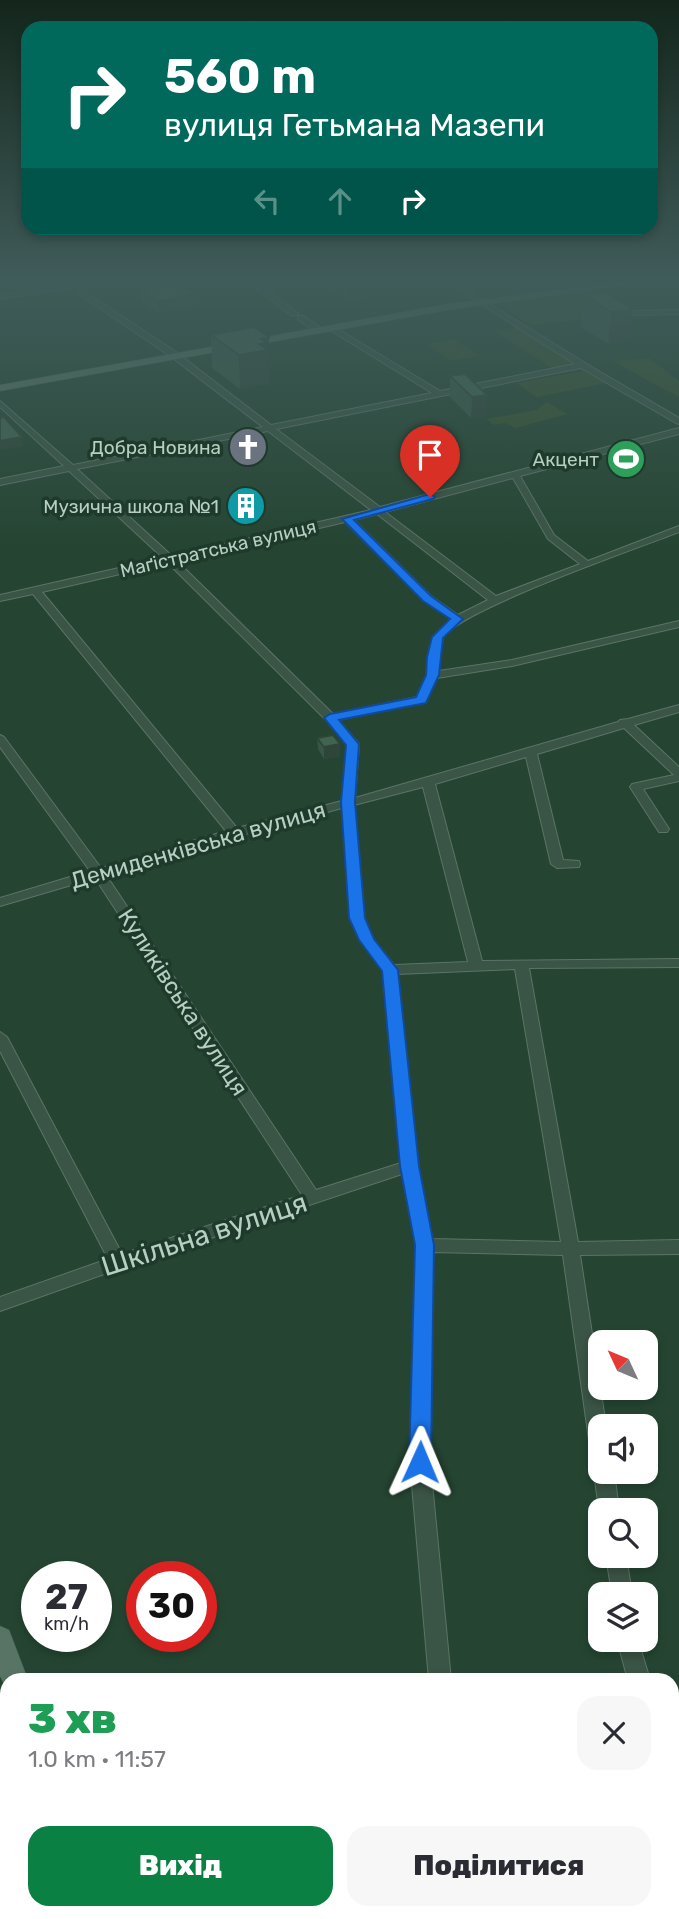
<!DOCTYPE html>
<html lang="uk">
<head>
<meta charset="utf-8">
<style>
  :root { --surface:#fff; --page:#f7f7f7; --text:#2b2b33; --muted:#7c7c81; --accent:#0b8043 }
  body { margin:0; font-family:Rubik,sans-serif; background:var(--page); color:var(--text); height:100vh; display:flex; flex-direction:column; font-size:26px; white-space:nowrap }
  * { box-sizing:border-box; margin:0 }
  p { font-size:23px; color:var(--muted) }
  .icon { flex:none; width:38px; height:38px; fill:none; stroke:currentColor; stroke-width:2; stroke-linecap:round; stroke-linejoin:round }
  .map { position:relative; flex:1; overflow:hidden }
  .side { position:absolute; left:0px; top:1673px; width:679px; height:247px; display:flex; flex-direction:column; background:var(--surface); border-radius:21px 21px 0 0; box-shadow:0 4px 10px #0003 }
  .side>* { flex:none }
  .top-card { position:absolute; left:21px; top:21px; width:637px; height:214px; border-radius:21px; box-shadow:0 4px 10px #0003; background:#00695c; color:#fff; overflow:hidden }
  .needle { width:46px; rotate:314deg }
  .tools { position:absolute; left:588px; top:1330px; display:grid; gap:14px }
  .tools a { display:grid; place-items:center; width:70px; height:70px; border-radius:14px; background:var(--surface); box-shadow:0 4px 10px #0003; font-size:35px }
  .speed { position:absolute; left:21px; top:1561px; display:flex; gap:14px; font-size:35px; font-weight:700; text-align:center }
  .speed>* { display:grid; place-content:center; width:91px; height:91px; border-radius:50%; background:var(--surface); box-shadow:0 4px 10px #0003; line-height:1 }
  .speed small { font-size:18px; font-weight:400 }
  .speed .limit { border:10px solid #d22; background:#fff; color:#111 }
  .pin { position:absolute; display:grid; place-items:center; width:60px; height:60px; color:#fff; margin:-72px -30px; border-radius:50% 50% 50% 0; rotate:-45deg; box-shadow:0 0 7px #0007 }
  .pin .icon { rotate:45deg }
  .me { position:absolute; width:77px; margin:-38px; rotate:1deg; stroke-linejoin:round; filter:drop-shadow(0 0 5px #0008) }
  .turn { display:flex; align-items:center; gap:24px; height:147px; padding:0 28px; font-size:32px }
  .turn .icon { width:91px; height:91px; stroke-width:2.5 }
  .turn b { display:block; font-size:49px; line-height:60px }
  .lanes { display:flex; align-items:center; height:66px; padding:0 28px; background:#0003; justify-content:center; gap:35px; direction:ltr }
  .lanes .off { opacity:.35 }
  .round { display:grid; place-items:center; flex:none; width:74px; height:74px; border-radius:21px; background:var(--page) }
  .headline { display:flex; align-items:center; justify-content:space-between; height:119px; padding:0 28px }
  h1 { font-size:42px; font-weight:800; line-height:52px; color:#1e9e55 }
  .button { display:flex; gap:14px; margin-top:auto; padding:14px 28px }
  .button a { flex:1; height:80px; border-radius:21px; background:var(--accent); color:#fff; font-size:28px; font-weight:800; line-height:80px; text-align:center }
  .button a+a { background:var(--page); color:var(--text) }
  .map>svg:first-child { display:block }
  .green { fill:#36512f }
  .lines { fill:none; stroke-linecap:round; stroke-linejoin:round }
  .minor-casing { stroke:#5b7466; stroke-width:2 }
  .major-casing { stroke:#466052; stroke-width:1 }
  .minor { fill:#3a5445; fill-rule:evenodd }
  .major { fill:#587464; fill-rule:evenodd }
  .wall { fill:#385646 }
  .shaded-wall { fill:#2e4639 }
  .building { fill:#416451; stroke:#2e4639; stroke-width:2 }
  .route { fill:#1a73e8; stroke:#114b97; stroke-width:2 }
  .labels { text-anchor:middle; stroke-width:7; stroke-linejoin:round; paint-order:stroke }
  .far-poi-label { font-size:19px; fill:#b7cec2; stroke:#1e3a2a; text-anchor:end }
  .far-street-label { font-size:19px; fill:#b7cec2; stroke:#1e3a2a }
  .street-label { font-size:23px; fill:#b7cec2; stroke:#1e3a2a }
  .near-street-label { font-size:28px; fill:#b7cec2; stroke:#1e3a2a }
</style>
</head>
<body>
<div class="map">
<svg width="679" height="1919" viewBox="0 0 679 1919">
  <rect width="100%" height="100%" fill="#254532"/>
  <g class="green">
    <polygon points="590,291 629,314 531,325 496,303"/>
    <polygon points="520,327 577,364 553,369 494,331"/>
    <polygon points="455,340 480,356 451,361 427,344"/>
    <polygon points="649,358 679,381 679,397 612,361"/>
    <polygon points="583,371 606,383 537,397 516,383"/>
    <polygon points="547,402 567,414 516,428 505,423 494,425 487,419 536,410"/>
    <polygon points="4,1865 7,1869 7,1913 41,1913 46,1919 0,1919 0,1876"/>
  </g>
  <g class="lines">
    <defs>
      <g id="minor">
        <path d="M62,282H70L176,352L271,425L432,393L330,330V326H333L440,391L575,364L446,282H454L590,366L679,418V424L676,423L581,368L276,429L380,507L679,428V434L520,476L554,535L588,561L679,526V532C641,547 456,611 443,638C439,647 440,662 439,671L512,660L679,621V627L512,666L437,678L425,702L338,720L359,744L355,798L618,722L620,720L628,719L679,705V712L634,725L679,767V781L643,789L669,829L667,832H659L630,787L632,784L674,775L624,728L537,754L563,860L579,861L580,864L579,867L557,868L551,864L526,757L435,784L482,961L679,959V967L529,968L578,1242L679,1240V1254L580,1255L606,1426H600V1455L593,1453L590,1447L563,1255L432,1252L430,1462L451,1680H429L410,1462L416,1245L402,1174L124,1267L0,1311V1297L108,1259L0,1051V1032L7,1037L122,1254L302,1195L95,878L0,906V898L90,871L0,747V735L4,737L101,868L226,831L33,594L0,601V595L163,558L69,471L0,485V479L64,466L0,407V401L73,465L263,427L170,356L70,288L0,299V295L65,285ZM268,431L371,510L172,556L77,469ZM513,478L548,539L580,564L496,596L385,512ZM377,514L488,600L458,615L431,596L354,520ZM345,522L423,600L451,619L433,637L427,675L417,697L333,714L177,561ZM168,563L326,720L347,744L342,801L237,828L42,592ZM423,787L468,962L394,965L373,939L364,918L354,805ZM342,808L350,918L360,940L383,971L401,1163L316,1190L106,875L238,836ZM515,969L561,1242L431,1239L417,1166L397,974Z"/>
        <polygon points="247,282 255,282 299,314 292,316"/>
        <polygon points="586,282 593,282 598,287 593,288"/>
        <polygon points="679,310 679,314 635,315 631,313 635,311"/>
        <polygon points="298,316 304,316 325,331 318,333 298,320"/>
        <polygon points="600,1465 600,1472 614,1472 619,1510 600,1510 600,1512 599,1510 594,1472"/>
        <polygon points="606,1556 626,1556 632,1594 612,1594"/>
        <polygon points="617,1640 638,1640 650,1680 628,1680"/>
        <polygon points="672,1777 679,1780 679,1823 672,1821"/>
        <rect x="449" y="1913" width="24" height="6"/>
      </g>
      <g id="major">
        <polygon points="622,282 647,282 448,310 0,391 0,385 448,304"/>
        <polygon points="0,1626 9,1630 28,1680 7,1680 7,1690 0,1676"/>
        <polygon points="77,1913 107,1913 109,1919 79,1919"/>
      </g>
    </defs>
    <use href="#minor" class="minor-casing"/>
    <use href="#major" class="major-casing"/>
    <use href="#minor" class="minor"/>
    <use href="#major" class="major"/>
  </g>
  <g class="wall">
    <polygon points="328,282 363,282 368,297 349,300 328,288"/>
    <polygon points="141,290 194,294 195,306 158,313 142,302"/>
    <polygon points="584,295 632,309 628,341 608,344 581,327"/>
    <polygon points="211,335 269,337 269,384 240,389 212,368"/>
    <polygon points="465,374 486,416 471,418 450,397 450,376"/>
    <polygon points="236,435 260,440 260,449 247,452 237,444"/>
    <polygon points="317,738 340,756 324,759 318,749"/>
  </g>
  <g class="shaded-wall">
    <polygon points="368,285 368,297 349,300 349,288"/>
    <polygon points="194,294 195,306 158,313 157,301"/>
    <polygon points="632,309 628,341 608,344 611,312"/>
    <polygon points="269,337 269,384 240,389 239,355 261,339"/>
    <polygon points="487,395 486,416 471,418 472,397"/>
    <polygon points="22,437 23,446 0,450 0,441"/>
    <polygon points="260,440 260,449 247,452 247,443"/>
    <polygon points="340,744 340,756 324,759 324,747"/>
  </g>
  <g class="building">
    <polygon points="338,282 363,282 368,285 349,288"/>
    <polygon points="178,284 194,294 157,301 141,290"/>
    <polygon points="605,292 632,309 611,312 584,295"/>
    <polygon points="254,327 269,337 261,339 267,343 259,344 268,350 239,355 211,335"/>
    <polygon points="465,374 487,395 472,397 450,376"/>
    <polygon points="4,417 22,437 0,441 0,418"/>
    <polygon points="249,432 260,440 247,443 236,435"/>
    <polygon points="333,735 340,744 324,747 317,738"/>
  </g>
  <linearGradient id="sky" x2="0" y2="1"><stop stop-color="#14261c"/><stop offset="0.51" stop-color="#405c5a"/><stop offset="1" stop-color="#405c5a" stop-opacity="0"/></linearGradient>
  <rect width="679" height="551" fill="url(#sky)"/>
  <polygon class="route" points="430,494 435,497 433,499 354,520 431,596 463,619 443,638 439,675 426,703 339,720 359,744 355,802 365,918 374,939 398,970 419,1166 434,1245 431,1462 428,1469 420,1472 412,1469 409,1462 415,1245 400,1166 382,971 359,940 349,918 341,802 346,745 324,718 330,714 416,697 426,675 427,657 432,637 450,619 423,601 342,519"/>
  <defs>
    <symbol id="church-disc" viewBox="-11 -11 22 22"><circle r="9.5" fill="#6b7280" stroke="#1e3a2a"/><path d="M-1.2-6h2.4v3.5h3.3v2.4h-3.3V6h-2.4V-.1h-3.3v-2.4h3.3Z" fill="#fff"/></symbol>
    <symbol id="stadium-disc" viewBox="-11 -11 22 22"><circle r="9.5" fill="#2e9e5b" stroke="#1e3a2a"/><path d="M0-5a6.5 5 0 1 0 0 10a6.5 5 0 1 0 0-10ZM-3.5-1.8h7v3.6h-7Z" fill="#fff"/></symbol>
    <symbol id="building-disc" viewBox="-11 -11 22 22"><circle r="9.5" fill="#0f9aa8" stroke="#1e3a2a"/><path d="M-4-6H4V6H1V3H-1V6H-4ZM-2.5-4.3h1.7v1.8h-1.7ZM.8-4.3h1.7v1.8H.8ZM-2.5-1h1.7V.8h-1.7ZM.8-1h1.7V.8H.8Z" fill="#fff"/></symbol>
  </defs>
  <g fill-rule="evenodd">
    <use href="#church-disc" x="226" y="425" width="44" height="44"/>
    <use href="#stadium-disc" x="604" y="437" width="44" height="44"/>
    <use href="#building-disc" x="224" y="484" width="44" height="44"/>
  </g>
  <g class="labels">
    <g class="far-poi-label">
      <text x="221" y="454">Добра Новина</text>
      <text x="599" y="466">Акцент</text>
      <text x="219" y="513">Музична школа №1</text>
    </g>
    <g class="far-street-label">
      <text transform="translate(218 548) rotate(-13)" y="7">Маґістратська вулиця</text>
    </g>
    <g class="street-label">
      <text transform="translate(198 845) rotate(-16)" y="8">Демиденківська вулиця</text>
      <text transform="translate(183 1002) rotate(57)" y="8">Куликівська вулиця</text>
    </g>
    <g class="near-street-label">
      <text transform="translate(204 1234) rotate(-18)" y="10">Шкільна вулиця</text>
    </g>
  </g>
</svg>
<div class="tools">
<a><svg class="needle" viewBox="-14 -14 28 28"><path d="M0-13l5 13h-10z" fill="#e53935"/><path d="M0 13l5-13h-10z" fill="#7c7c81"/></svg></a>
<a><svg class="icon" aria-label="sound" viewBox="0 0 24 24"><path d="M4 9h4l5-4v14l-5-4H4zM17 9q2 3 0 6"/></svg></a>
<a><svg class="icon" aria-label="search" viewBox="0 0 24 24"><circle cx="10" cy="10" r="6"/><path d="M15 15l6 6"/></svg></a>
<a><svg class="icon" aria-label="layers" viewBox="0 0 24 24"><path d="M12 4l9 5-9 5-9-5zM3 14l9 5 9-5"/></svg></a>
</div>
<div class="speed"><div>27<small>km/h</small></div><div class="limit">30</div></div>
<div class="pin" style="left:430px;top:497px;background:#d93025"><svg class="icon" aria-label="arrive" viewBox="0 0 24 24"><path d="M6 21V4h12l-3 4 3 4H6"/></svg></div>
<svg class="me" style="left:420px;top:1462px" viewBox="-20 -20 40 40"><path d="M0-17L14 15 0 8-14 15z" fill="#1a73e8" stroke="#fff" stroke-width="4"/></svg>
<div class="top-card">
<div class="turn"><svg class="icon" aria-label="right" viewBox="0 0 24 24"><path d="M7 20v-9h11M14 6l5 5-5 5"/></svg><div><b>560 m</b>вулиця Гетьмана Мазепи</div></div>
<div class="lanes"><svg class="icon off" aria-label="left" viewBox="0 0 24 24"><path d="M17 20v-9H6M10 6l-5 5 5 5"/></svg><svg class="icon off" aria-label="ahead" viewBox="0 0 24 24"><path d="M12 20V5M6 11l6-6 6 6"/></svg><svg class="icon" aria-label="right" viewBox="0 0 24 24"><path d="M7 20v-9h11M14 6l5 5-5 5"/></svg></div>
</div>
<section class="side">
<div class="headline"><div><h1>3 хв</h1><p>1.0 km · 11:57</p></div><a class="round"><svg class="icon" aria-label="close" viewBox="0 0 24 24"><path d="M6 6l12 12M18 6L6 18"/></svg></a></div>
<div class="button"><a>Вихід</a><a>Поділитися</a></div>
</section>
</div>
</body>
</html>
